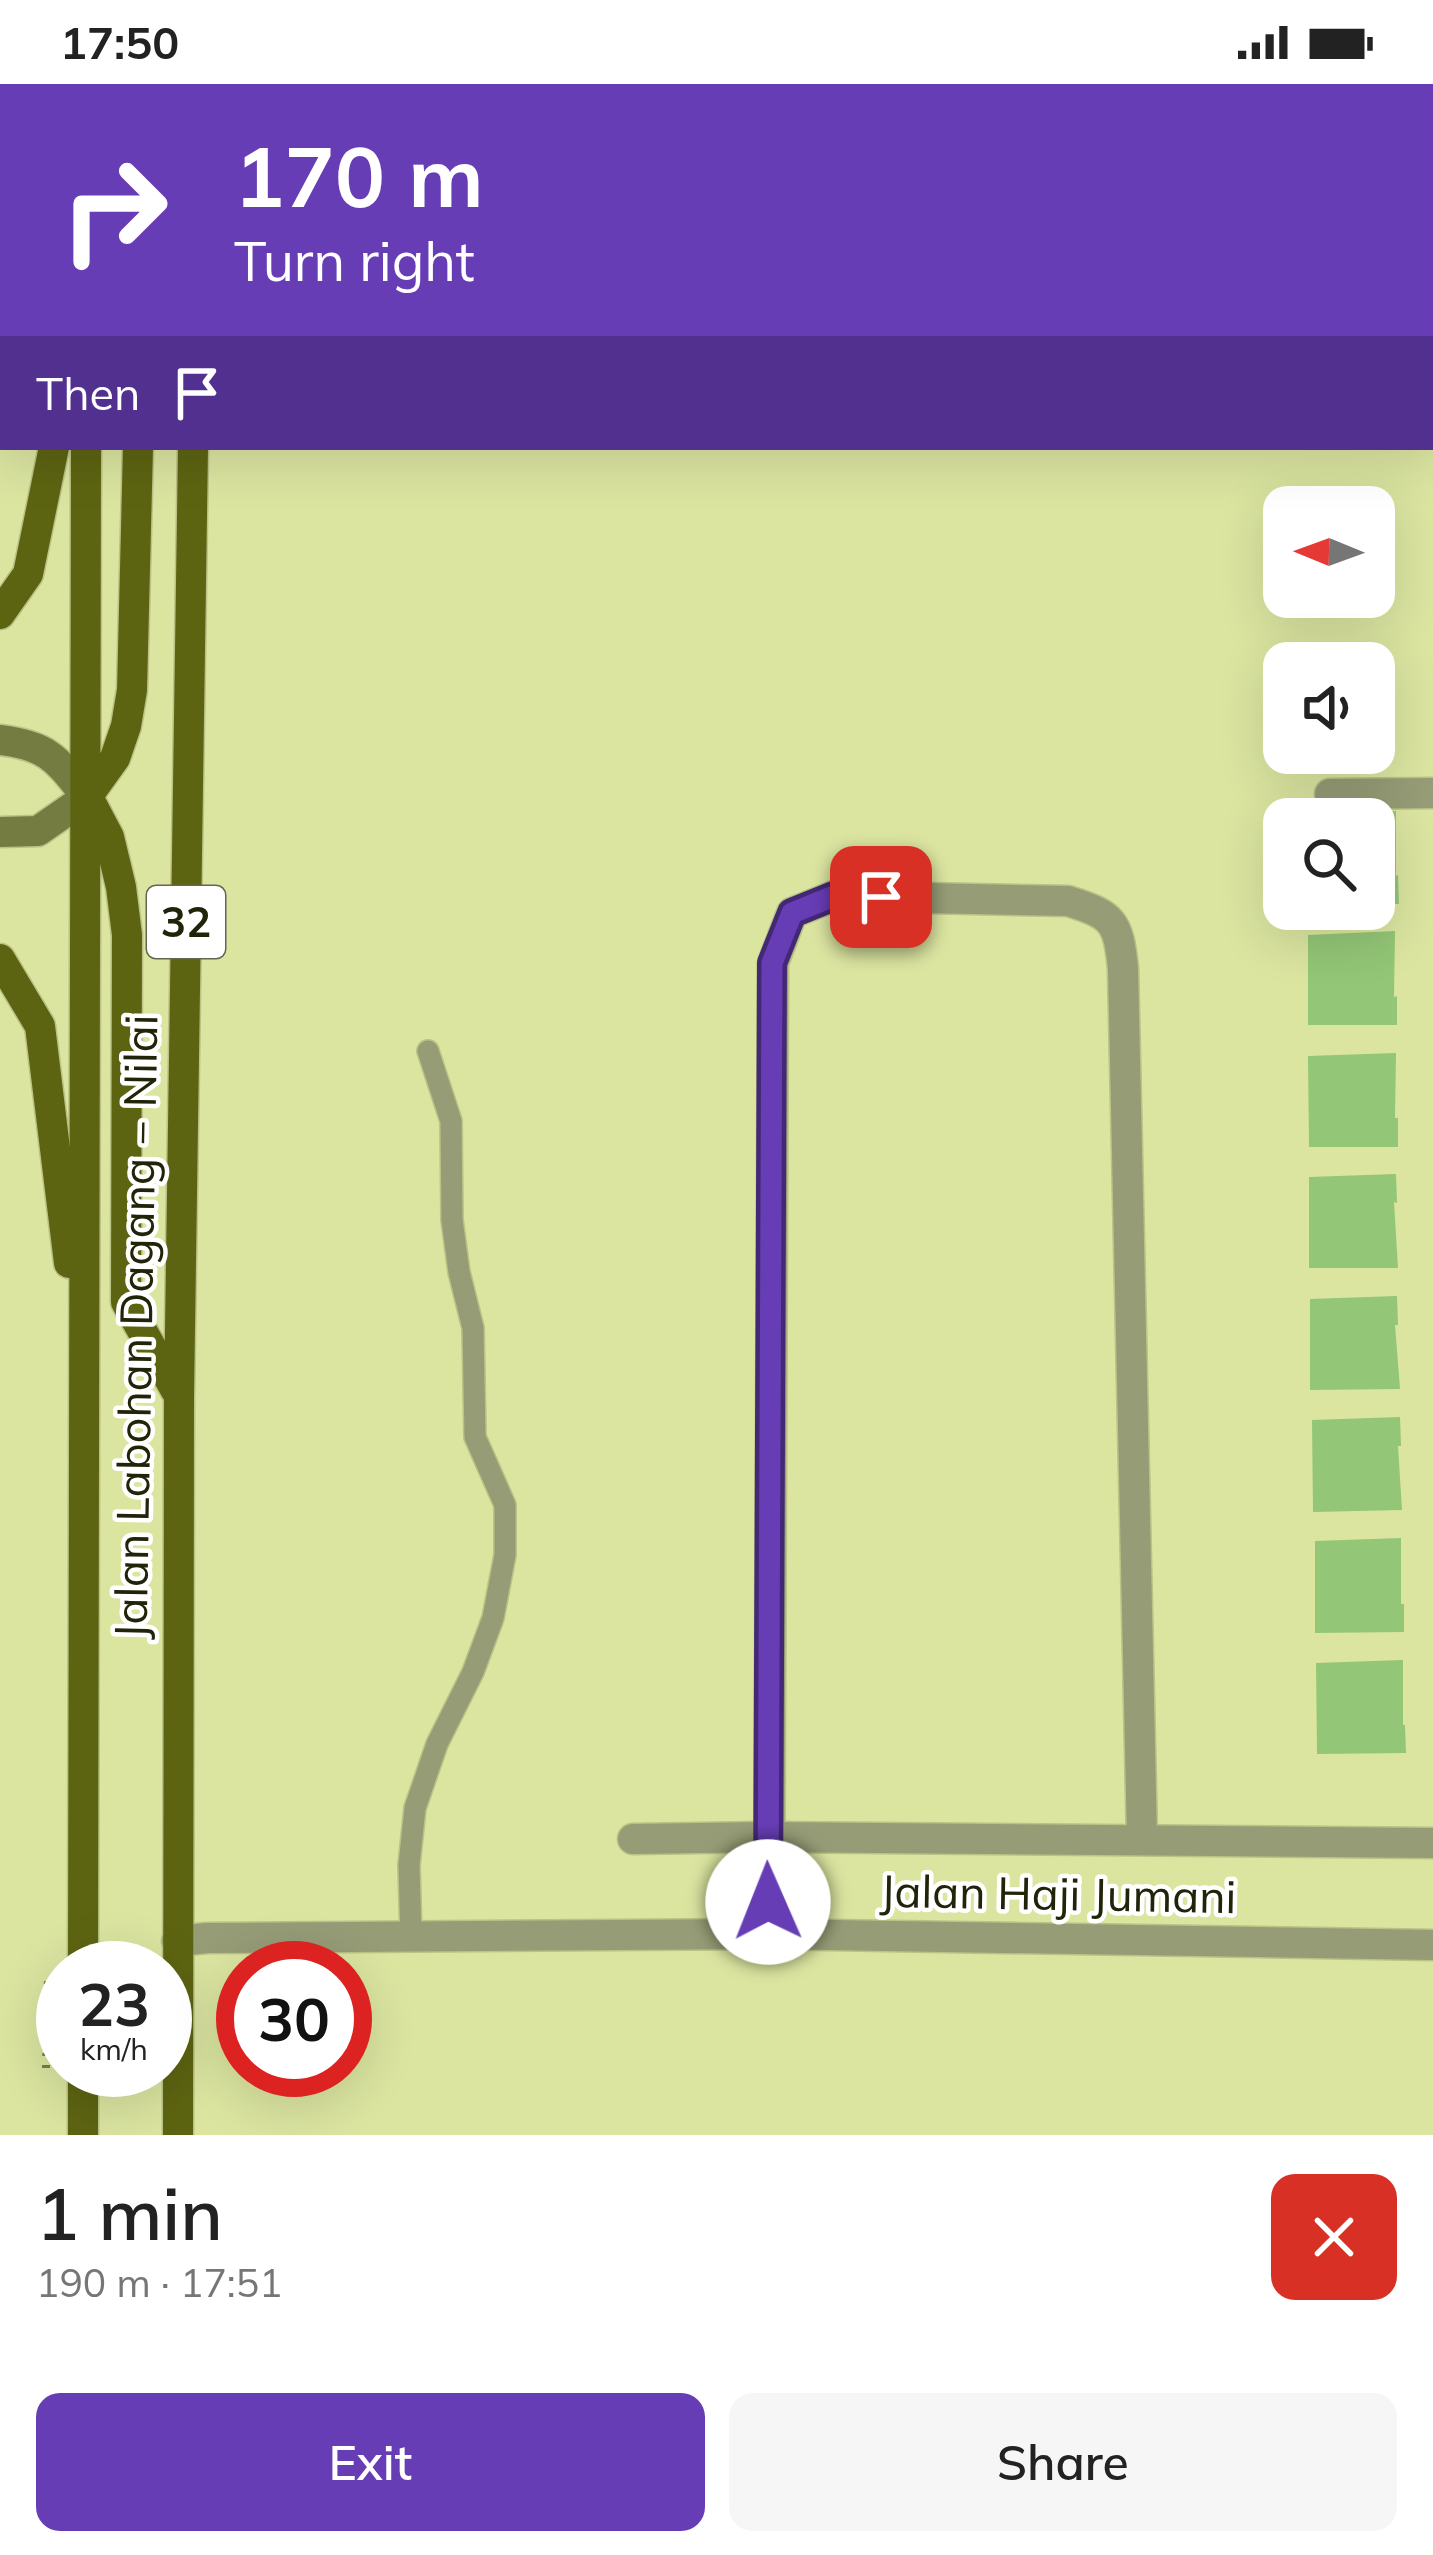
<!DOCTYPE html>
<html lang="en">
<head>
<meta charset="utf-8">
<style>
  :root { --surface:#fff; --page:#f6f6f6; --text:#222; --muted:#767676; --accent:#673db5 }
  body { margin:0; font-family:Mulish,sans-serif; background:var(--page); color:var(--text); height:100vh; display:flex; flex-direction:column; font-size:45px; white-space:nowrap }
  * { box-sizing:border-box; margin:0 }
  p { font-size:39px; color:var(--muted) }
  .icon { flex:none; width:66px; height:66px; fill:none; stroke:currentColor; stroke-width:2; stroke-linecap:round; stroke-linejoin:round }
  .map { position:relative; height:2051px; overflow:hidden }
  .drawer { display:flex; flex-direction:column; background:var(--surface); flex:1 }
  .drawer>* { flex:none }
  .top-card { position:absolute; left:0px; top:0px; width:1434px; height:366px; box-shadow:0 12px 48px #0002; background:#673db5; color:#fff; overflow:hidden }
  .needle { width:78px; rotate:271deg }
  .buttons { position:absolute; left:1263px; top:402px; display:grid; gap:24px }
  .buttons a { display:grid; place-items:center; width:132px; height:132px; border-radius:24px; background:var(--surface); box-shadow:0 12px 48px #0002; font-size:60px }
  .speed { position:absolute; left:36px; top:1857px; display:flex; gap:24px; font-size:60px; font-weight:700; text-align:center }
  .speed>* { display:grid; place-content:center; width:156px; height:156px; border-radius:50%; background:var(--surface); box-shadow:0 12px 48px #0002; line-height:1 }
  .speed small { font-size:30px; font-weight:400 }
  .speed .limit { border:18px solid #d22; background:#fff; color:#111 }
  .pin { position:absolute; display:grid; place-items:center; width:102px; height:102px; color:#fff; margin:-51px; border-radius:24px; box-shadow:0 6px 18px #0006 }
  .me { position:absolute; width:132px; margin:-66px; rotate:359deg; stroke-linejoin:round; filter:drop-shadow(0 0 9px #0008) }
  .turn { display:flex; align-items:center; gap:42px; height:252px; padding:0 36px; font-size:54px }
  .turn .icon { width:156px; height:156px; stroke-width:2.5 }
  .turn b { display:block; font-size:84px; line-height:102px }
  .then { display:flex; align-items:center; height:114px; padding:0 36px; background:#0003; gap:24px; font-size:45px }
  .round { display:grid; place-items:center; flex:none; width:126px; height:126px; border-radius:24px; background:var(--page) }
  .summary { display:flex; align-items:center; justify-content:space-between; height:204px; padding:0 36px }
  h1 { font-size:72px; font-weight:600; line-height:90px }
  .action { display:flex; gap:24px; margin-top:auto; padding:24px 36px }
  .action a { flex:1; height:138px; border-radius:24px; background:var(--accent); color:#fff; font-size:48px; font-weight:600; line-height:138px; text-align:center }
  .action a+a { background:var(--page); color:var(--text) }
  .status { display:flex; justify-content:space-between; align-items:center; height:84px; padding:0 60px; background:var(--surface); direction:ltr }
  .status svg { height:33px; fill:currentColor }
  .map>svg:first-child { display:block }
  .building { fill:#93c676 }
  .lines { fill:none; stroke-linecap:round; stroke-linejoin:round }
  .lane-casing { stroke:#bac285; stroke-width:24 }
  .street-casing { stroke:#bac285; stroke-width:33 }
  .secondary-casing { stroke:#bac285; stroke-width:33 }
  .primary-casing { stroke:#bac285; stroke-width:33 }
  .path { stroke:#787e4f; stroke-width:8; stroke-dasharray:3 9; stroke-linecap:butt }
  .lane { stroke:#969c76; stroke-width:21 }
  .street { stroke:#969c76; stroke-width:30 }
  .secondary { stroke:#757c42; stroke-width:30 }
  .primary { stroke:#5d6411; stroke-width:30 }
  .route-casing { stroke:#432876; stroke-width:30 }
  .route { stroke:#673db5; stroke-width:21 }
  .labels { text-anchor:middle; stroke-width:9; stroke-linejoin:round; paint-order:stroke }
  .shield { fill:#fff; stroke:#646652; stroke-width:3 }
  .shield-label { font-size:42px; font-weight:bold; fill:#212408 }
  .street-label { font-size:45px; fill:#212408; stroke:#fff }
</style>
</head>
<body>
<div class="status"><b>17:50</b><svg viewBox="0 0 49 12"><path d="M0 12V9h3v3zM5 12V6h3v6zM10 12V3h3v9zM15 12V0h3v12zM26 1h20v11H26zM47 4h2v5h-2z"/></svg></div>
<div class="map">
<svg width="1433" height="2051" viewBox="0 0 1433 2051">
  <rect width="100%" height="100%" fill="#dbe5a0"/>
  <g class="building">
    <polygon points="1396,727 1396,792 1398,791 1399,820 1374,820 1374,735 1309,735 1309,730"/>
    <polygon points="1395,847 1394,913 1397,912 1397,941 1308,941 1308,851"/>
    <polygon points="1396,969 1395,1034 1398,1034 1398,1063 1309,1063 1308,972"/>
    <polygon points="1396,1090 1397,1119 1394,1118 1398,1184 1309,1184 1309,1093"/>
    <polygon points="1397,1212 1398,1241 1395,1241 1400,1305 1310,1306 1310,1215"/>
    <polygon points="1400,1333 1401,1362 1398,1362 1402,1426 1313,1428 1312,1336"/>
    <polygon points="1401,1454 1401,1520 1404,1520 1404,1548 1315,1549 1315,1457"/>
    <polygon points="1403,1576 1403,1641 1405,1641 1406,1669 1317,1670 1316,1579"/>
  </g>
  <g class="lines">
    <defs>
      <polyline id="lane" points="411,1853 409,1781 415,1724 437,1660 473,1588 493,1534 505,1471 505,1421 475,1353 473,1244 459,1188 452,1136 451,1037 428,967"/>
      <g id="street">
        <polyline points="1330,710 1433,709"/>
        <polyline points="633,1755 767,1753 1433,1759"/>
        <path d="M769,1850L773,879L792,829L834,812L1068,817C1113,831 1118,837 1123,884L1142,1755"/>
        <polyline points="177,1857 207,1854 769,1850 1433,1861"/>
      </g>
      <path id="secondary" d="M0,656C50,662 57,676 87,713L38,747L0,748"/>
      <g id="primary">
        <polyline points="85,0 85,3"/>
        <polyline points="183,3 185,0"/>
        <polyline points="0,530 28,490 54,363"/>
        <polyline points="87,713 115,674 126,642 132,606 138,363"/>
        <polyline points="89,715 109,753 121,803 127,851 126,1218 176,1307"/>
        <polyline points="0,875 40,942 69,1179"/>
        <polyline points="83,1884 86,363"/>
        <polyline points="83,2051 83,1986"/>
        <polyline points="178,2051 179,1313 193,363"/>
      </g>
    </defs>
    <use href="#lane" class="lane-casing"/>
    <use href="#street" class="street-casing"/>
    <use href="#secondary" class="secondary-casing"/>
    <use href="#primary" class="primary-casing"/>
    <g class="path">
      <polyline points="236,3 236,0"/>
      <polyline points="46,1984 48,1891"/>
    </g>
    <use href="#lane" class="lane"/>
    <use href="#street" class="street"/>
    <use href="#secondary" class="secondary"/>
    <use href="#primary" class="primary"/>
  </g>
  <g class="lines">
    <defs>
      <polyline id="route" points="768,1818 772,879 792,829 834,812 881,813"/>
    </defs>
    <use href="#route" class="route-casing"/>
    <use href="#route" class="route"/>
  </g>
  <g class="labels">
    <rect class="shield" x="147" y="802" width="78" height="72" rx="9"/>
    <g class="shield-label">
      <text x="186" y="853">32</text>
    </g>
    <g class="street-label">
      <text transform="translate(136 1243) rotate(-89)" y="16">Jalan Labohan Dagang ‒ Nilai</text>
      <text transform="translate(1058 1810) rotate(1)" y="16">Jalan Haji Jumani</text>
    </g>
  </g>
</svg>
<div class="buttons">
<a><svg class="needle" viewBox="-14 -14 28 28"><path d="M0-13l5 13h-10z" fill="#e53935"/><path d="M0 13l5-13h-10z" fill="#767676"/></svg></a>
<a><svg class="icon" aria-label="sound" viewBox="0 0 24 24"><path d="M4 9h4l5-4v14l-5-4H4zM17 9q2 3 0 6"/></svg></a>
<a><svg class="icon" aria-label="search" viewBox="0 0 24 24"><circle cx="10" cy="10" r="6"/><path d="M15 15l6 6"/></svg></a>
</div>
<div class="speed"><div>23<small>km/h</small></div><div class="limit">30</div></div>
<div class="pin" style="left:881px;top:813px;background:#d93025"><svg class="icon" aria-label="arrive" viewBox="0 0 24 24"><path d="M6 21V4h12l-3 4 3 4H6"/></svg></div>
<svg class="me" style="left:768px;top:1818px" viewBox="-20 -20 40 40"><circle r="19" fill="#fff"/><path d="M0-13L10 11 0 6-10 11z" fill="#673db5"/></svg>
<div class="top-card">
<div class="turn"><svg class="icon" aria-label="right" viewBox="0 0 24 24"><path d="M7 20v-9h11M14 6l5 5-5 5"/></svg><div><b>170 m</b>Turn right</div></div>
<div class="then">Then<svg class="icon" aria-label="arrive" viewBox="0 0 24 24"><path d="M6 21V4h12l-3 4 3 4H6"/></svg></div>
</div>
</div>
<section class="drawer">
<div class="summary"><div><h1>1 min</h1><p>190 m · 17:51</p></div><a class="round" style="background:#d93025;color:#fff"><svg class="icon" aria-label="close" viewBox="0 0 24 24"><path d="M6 6l12 12M18 6L6 18"/></svg></a></div>
<div class="action"><a>Exit</a><a>Share</a></div>
</section>
</body>
</html>
